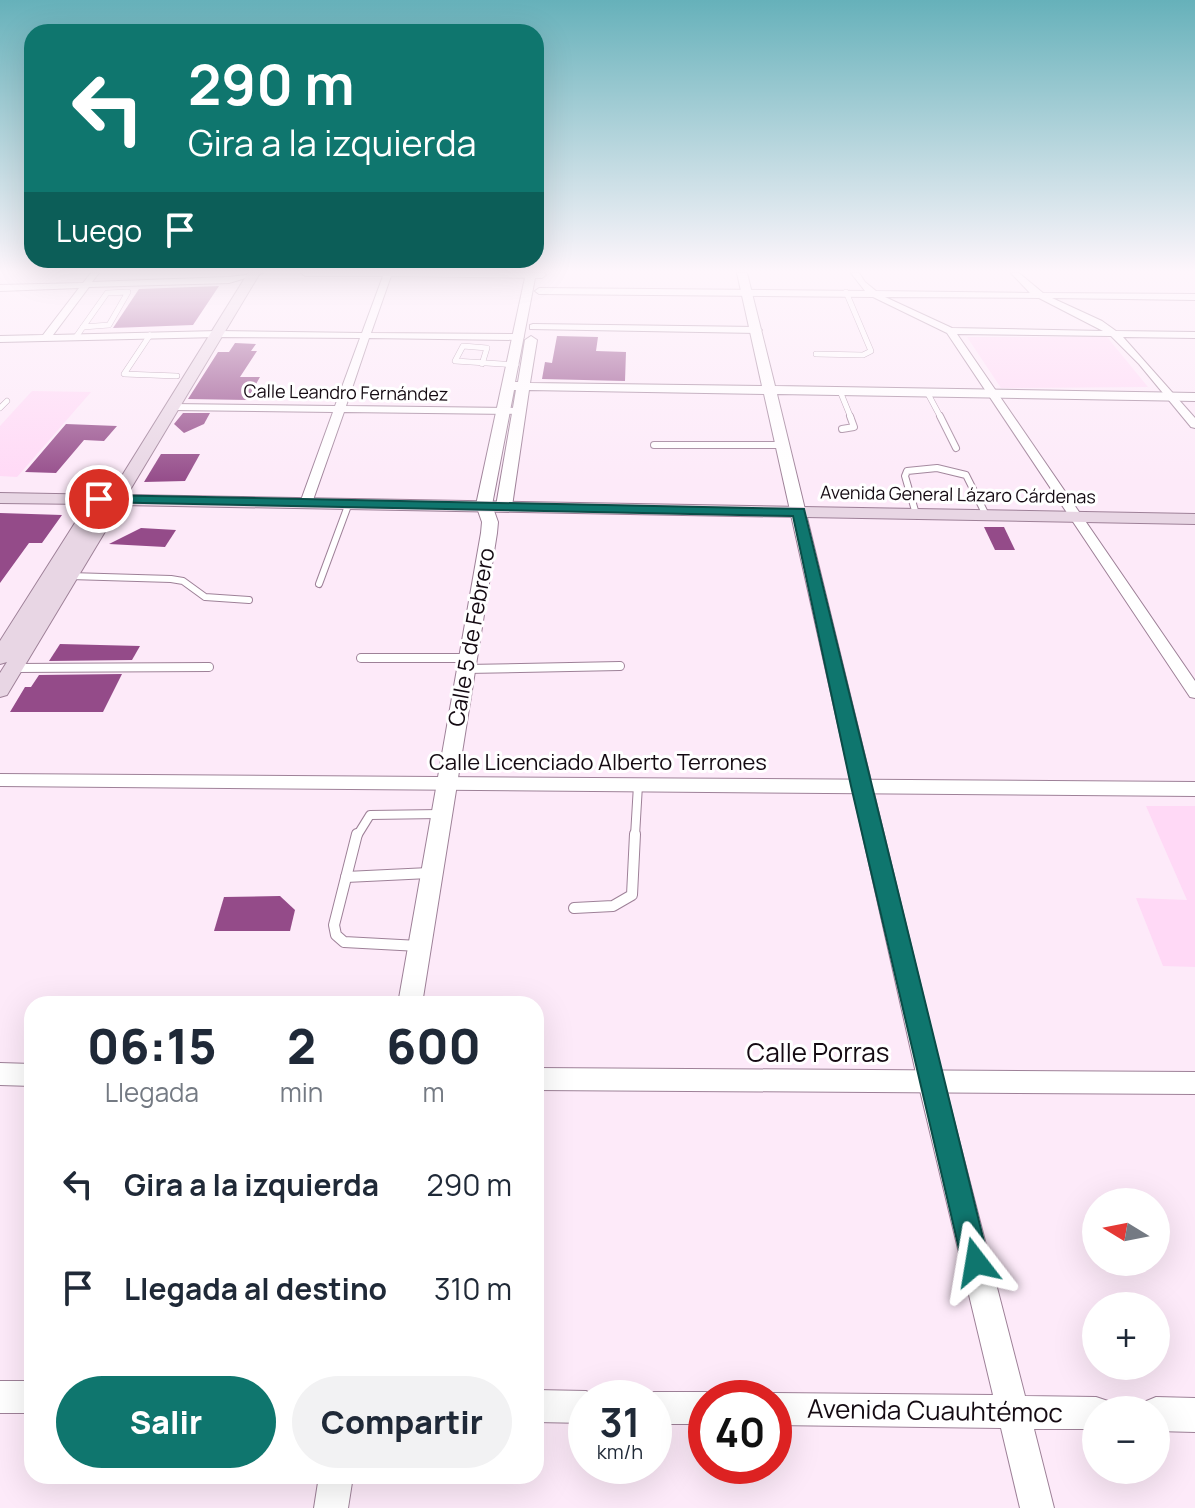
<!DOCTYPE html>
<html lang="es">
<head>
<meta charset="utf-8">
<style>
  :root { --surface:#fff; --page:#f2f2f3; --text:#1f2937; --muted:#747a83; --accent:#0f766e }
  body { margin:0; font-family:Manrope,sans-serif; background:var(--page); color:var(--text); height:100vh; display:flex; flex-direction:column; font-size:30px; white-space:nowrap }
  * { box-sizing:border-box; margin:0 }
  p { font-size:26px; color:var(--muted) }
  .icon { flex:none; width:44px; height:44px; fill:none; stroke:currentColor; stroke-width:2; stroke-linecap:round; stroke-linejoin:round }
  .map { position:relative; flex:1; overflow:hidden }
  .panel { position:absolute; left:24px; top:996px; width:520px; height:488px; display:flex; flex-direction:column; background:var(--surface); border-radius:24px; box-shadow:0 8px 32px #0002 }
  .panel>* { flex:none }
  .hud { position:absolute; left:24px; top:24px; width:520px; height:244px; border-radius:24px; box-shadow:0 8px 32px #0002; background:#0f766e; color:#fff; overflow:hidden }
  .needle { width:52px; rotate:280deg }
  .controls { position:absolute; left:1082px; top:1188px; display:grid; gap:16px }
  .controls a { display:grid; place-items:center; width:88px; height:88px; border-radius:50%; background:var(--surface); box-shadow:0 8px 32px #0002; font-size:40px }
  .speed { position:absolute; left:568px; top:1380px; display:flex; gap:16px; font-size:40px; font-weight:700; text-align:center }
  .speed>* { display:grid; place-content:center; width:104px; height:104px; border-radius:50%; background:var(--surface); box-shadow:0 8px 32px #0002; line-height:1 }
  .speed small { font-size:20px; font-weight:400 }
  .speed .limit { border:12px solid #d22; background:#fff; color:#111 }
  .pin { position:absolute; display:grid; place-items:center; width:68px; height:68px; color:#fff; margin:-34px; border:4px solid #fff; border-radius:50%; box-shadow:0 2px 8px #0007 }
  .me { position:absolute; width:88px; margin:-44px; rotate:346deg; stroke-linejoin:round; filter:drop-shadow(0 0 6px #0008) }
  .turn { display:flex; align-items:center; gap:28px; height:168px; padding:0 32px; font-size:36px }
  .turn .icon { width:104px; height:104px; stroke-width:2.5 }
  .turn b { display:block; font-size:56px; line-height:68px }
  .then { display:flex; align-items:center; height:76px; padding:0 32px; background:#0003; gap:16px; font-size:30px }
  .eta { display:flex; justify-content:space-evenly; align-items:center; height:136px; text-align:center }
  .eta b { font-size:48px; font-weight:800; line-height:56px }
  .primary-button { display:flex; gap:16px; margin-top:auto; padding:16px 32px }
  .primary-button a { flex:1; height:92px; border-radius:48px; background:var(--accent); color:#fff; font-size:32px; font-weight:800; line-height:92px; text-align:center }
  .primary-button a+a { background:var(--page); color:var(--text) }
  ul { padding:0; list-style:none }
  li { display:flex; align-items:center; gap:24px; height:104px; padding:0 32px }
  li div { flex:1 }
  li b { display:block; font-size:30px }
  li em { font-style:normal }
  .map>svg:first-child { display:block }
  .built { fill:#ffd9f6 }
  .building { fill:#944b89 }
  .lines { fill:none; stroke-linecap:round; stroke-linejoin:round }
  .service-far3-casing { stroke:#9e8198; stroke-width:6 }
  .service-far2-casing { stroke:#9e8198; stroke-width:8 }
  .service-far1-casing { stroke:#9e8198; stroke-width:10 }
  .service-casing { stroke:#9e8198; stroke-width:12 }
  .minor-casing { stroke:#9e8198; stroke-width:2 }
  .tertiary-casing { stroke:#9e8198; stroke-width:2 }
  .secondary-casing { stroke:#9e8198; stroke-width:2 }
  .service-far3 { stroke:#fff; stroke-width:5 }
  .service-far2 { stroke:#fff; stroke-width:6 }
  .service-far1 { stroke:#fff; stroke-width:8 }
  .service { stroke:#fff; stroke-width:10 }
  .minor { fill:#fff; fill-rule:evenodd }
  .tertiary { fill:#fff; fill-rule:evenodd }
  .secondary { fill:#e8d6e4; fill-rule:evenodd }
  .route { fill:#0f766e; stroke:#0a4d48; stroke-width:2 }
  .labels { text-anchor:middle; stroke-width:6; stroke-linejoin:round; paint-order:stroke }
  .far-street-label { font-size:18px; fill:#140a12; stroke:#fff }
  .street-label { font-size:22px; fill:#140a12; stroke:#fff }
  .near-street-label { font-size:26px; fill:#140a12; stroke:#fff }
</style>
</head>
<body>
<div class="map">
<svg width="1195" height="1508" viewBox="0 0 1195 1508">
  <rect width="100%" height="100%" fill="#fdeaf9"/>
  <g class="built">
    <polygon points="967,337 1107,337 1148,387 1001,388"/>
    <polygon points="32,391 91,392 17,477 0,476 0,426"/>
    <polygon points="1146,806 1195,806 1195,967 1163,966 1136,898 1187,900"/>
  </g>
  <g class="building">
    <polygon points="219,286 193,325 113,328 139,289"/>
    <polygon points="557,336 598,337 596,351 626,352 625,381 542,379 545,362 552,363"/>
    <polygon points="235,343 256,344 251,351 257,351 240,377 260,377 247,400 188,399 218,352 229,352"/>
    <polygon points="183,413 210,413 204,424 184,433 174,424"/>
    <polygon points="66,424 117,426 104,441 84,440 56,473 25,472"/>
    <polygon points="161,454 200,454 185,481 144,482"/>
    <polygon points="0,513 62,515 42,543 29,543 0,583"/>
    <polygon points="984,527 1004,527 1015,550 995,550"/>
    <polygon points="141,528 176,530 165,547 109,544"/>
    <polygon points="60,644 140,646 132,660 49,661"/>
    <polygon points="122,674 103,712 10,712 25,687 31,687 39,675"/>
    <polygon points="280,896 295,910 290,931 214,931 224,897"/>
  </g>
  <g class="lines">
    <defs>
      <g id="service-far3">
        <polygon points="128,292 109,325 83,327 107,293"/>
        <polyline points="150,335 124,374 177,376"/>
        <polyline points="76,337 83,327"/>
        <polyline points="816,354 863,355 871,351 846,292"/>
        <polyline points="482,364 487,348 463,346 455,361 516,365"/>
        <polyline points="840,391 851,418"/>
        <polyline points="927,392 941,418"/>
        <polyline points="0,408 7,401"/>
      </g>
      <g id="service-far2">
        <polyline points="940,416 956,448"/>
        <polyline points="842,429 854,427 850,416"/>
        <polyline points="654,445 783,445"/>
        <polyline points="916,514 905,476 907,471 937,468 966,475 986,515"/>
        <polyline points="70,576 171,579 183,581 205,597 249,600"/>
        <polyline points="319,584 349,503"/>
      </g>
      <g id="service-far1">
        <polyline points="361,658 467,658"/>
        <polyline points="14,668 209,667"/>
        <polyline points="466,669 620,666"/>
        <polyline points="357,836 370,815 440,814"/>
        <polyline points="635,836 638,785"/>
      </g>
      <g id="service">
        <polyline points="357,834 334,925 336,935 344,942 419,946"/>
        <polyline points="346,877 429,873"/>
        <polyline points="574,908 613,906 632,895 635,834"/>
      </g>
      <g id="minor">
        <polygon points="91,273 99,273 92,282 229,277 263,273 229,283 89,287 53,335 218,331 362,333 383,276 305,276 301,273 544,273 546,275 542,278 391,276 371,333 519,334 524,337 519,340 369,338 346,406 519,408 524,411 519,414 344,412 312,503 306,507 300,503 333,412 172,410 167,407 172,404 335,406 360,338 218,337 0,342 0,336 43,335 79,288 0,291 0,285 83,283"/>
        <path d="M851,273H859L865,282L876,291L1030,293L1011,273H1019L1043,293L1195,294V300L1052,298L1102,321L1116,331L1195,332V338L1123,337L1195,418V428L1191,427L1139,364L1111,336L957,334L1195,681V698L1190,697L947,333L873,297L539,294L535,291L539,288L865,291ZM885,297L1039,298L1103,331L952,328Z"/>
        <polygon points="533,324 757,327 762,330 757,333 530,329 530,325"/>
        <polygon points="0,774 1195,782 1195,796 0,786"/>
        <polygon points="0,1063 32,1064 32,1086 0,1085"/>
        <polygon points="536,1068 1195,1072 1195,1094 536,1090"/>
      </g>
      <g id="tertiary">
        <polygon points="526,273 536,273 515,382 518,382 525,340 531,336 537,340 530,383 762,386 737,273 747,273 775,386 1195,393 1195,401 777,394 944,1082 1025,1396 1096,1397 1108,1401 1111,1410 1096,1410 1096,1429 1034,1429 1054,1508 1020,1508 1001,1428 774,1425 774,1398 762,1398 774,1393 993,1395 918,1082 764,394 529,390 512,506 504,511 496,506 516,390 514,390 492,505 498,522 497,533 422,1004 398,1004 481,533 482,522 476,505"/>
        <rect x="0" y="1381" width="32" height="32"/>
        <polygon points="536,1390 586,1391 599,1398 586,1398 586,1423 536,1422"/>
        <polygon points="654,1392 706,1392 718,1398 706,1398 706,1424 654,1424 654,1398 642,1398"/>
        <polygon points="1156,1397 1195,1398 1195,1432 1156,1431 1156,1410 1141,1410 1144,1402"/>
        <polygon points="319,1476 353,1476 348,1508 314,1508"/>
      </g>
      <polygon id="secondary" points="248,273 260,273 127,495 1195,514 1195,524 121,505 7,695 0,697 0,673 7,662 0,664 0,641 87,504 0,503 0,493 110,495"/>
    </defs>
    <use href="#service-far3" class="service-far3-casing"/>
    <use href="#service-far2" class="service-far2-casing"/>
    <use href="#service-far1" class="service-far1-casing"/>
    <use href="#service" class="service-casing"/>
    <use href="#minor" class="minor-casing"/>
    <use href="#tertiary" class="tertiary-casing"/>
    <use href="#secondary" class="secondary-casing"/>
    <use href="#service-far3" class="service-far3"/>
    <use href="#service-far2" class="service-far2"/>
    <use href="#service-far1" class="service-far1"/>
    <use href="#service" class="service"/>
    <use href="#minor" class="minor"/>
    <use href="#tertiary" class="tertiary"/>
    <use href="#secondary" class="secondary"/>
  </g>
  <linearGradient id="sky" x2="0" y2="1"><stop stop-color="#66b1ba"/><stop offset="0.56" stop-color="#fef6fc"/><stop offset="1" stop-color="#fef6fc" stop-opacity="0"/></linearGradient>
  <rect width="1195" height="484" fill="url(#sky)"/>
  <polygon class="route" points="99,495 804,509 989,1262 985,1271 976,1275 966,1271 962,1262 851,786 793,516 94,502 92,499"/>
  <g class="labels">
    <g class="far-street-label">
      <text transform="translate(346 393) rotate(1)" y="6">Calle Leandro Fernández</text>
      <text transform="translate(958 495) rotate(1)" y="6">Avenida General Lázaro Cárdenas</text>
    </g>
    <g class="street-label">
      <text transform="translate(471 637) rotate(-80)" y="8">Calle 5 de Febrero</text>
      <text x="598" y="770">Calle Licenciado Alberto Terrones</text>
    </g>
    <g class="near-street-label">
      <text x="818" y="1062">Calle Porras</text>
      <text transform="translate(935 1411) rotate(1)" y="9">Avenida Cuauhtémoc</text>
    </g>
  </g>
</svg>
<div class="controls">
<a><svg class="needle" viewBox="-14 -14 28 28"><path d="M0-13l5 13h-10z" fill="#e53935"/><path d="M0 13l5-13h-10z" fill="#747a83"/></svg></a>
<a>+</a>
<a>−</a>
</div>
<div class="speed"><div>31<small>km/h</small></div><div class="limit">40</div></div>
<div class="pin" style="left:99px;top:499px;background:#d93025"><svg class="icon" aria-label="arrive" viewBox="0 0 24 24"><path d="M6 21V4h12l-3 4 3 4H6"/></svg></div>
<svg class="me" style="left:976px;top:1262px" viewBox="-20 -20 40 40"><path d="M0-17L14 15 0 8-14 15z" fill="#0f766e" stroke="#fff" stroke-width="4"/></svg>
<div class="hud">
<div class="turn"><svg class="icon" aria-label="left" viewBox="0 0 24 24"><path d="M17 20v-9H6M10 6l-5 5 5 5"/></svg><div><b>290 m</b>Gira a la izquierda</div></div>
<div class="then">Luego<svg class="icon" aria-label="arrive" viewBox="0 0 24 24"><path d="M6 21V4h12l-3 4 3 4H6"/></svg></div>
</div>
<section class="panel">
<div class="eta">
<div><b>06:15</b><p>Llegada</p></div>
<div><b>2</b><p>min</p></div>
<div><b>600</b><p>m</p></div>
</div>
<ul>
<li><svg class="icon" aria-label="left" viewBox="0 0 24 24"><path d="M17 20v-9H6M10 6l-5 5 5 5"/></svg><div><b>Gira a la izquierda</b></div><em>290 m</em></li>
<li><svg class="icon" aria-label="arrive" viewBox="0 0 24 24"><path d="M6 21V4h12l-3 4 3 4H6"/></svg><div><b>Llegada al destino</b></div><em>310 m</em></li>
</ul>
<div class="primary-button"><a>Salir</a><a>Compartir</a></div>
</section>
</div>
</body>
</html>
